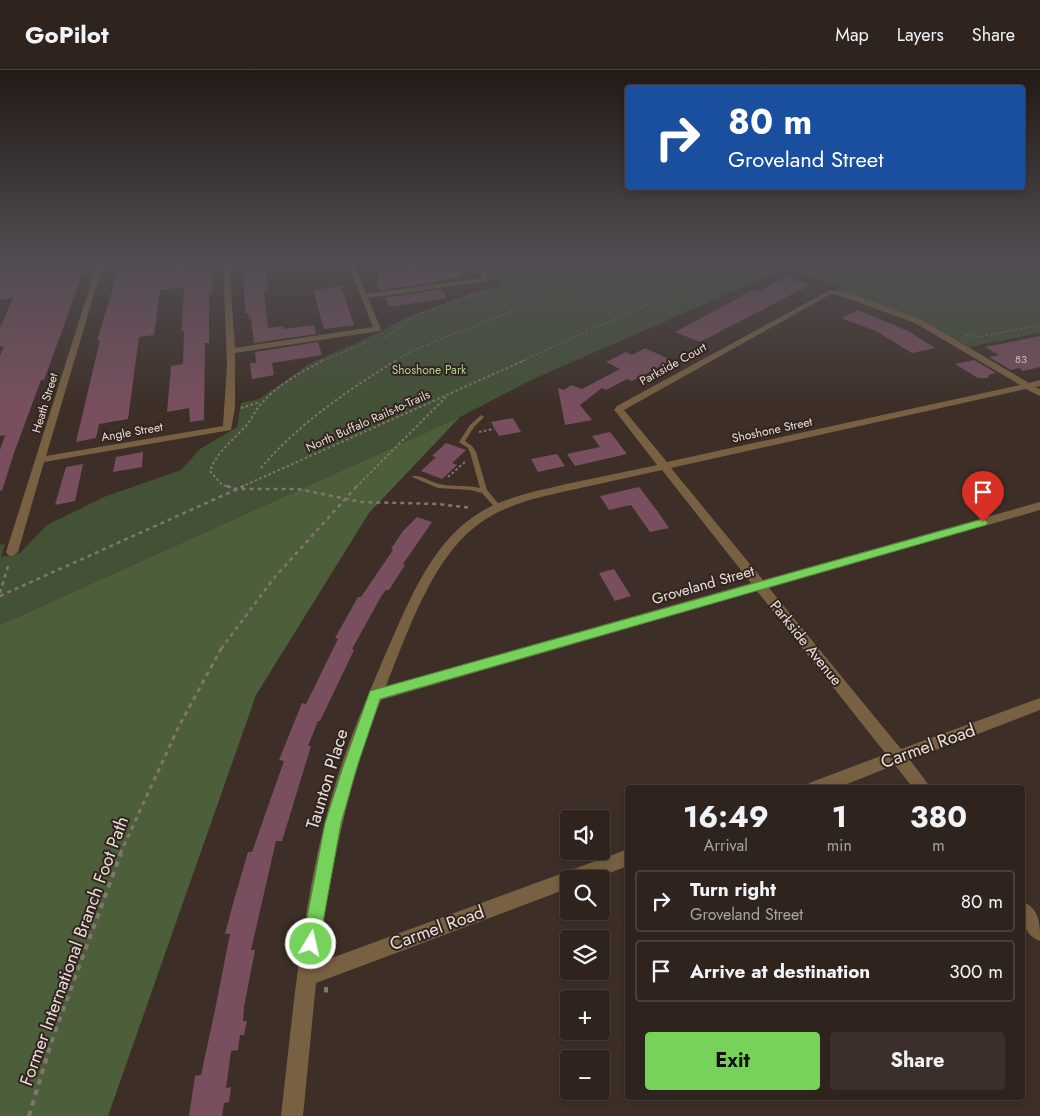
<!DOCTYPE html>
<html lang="en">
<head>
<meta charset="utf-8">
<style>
  :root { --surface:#2e231d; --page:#3a2f2a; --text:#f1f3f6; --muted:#a7a4a4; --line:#49403b; --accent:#76d25a }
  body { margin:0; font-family:Jost,sans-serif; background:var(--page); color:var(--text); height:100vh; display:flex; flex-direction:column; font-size:19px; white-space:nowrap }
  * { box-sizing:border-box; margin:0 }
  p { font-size:16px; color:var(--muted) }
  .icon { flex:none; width:28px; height:28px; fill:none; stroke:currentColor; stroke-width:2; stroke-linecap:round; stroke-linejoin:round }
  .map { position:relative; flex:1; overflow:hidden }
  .drawer { position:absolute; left:625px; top:715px; width:400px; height:315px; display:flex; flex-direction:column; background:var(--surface); border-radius:5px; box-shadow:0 2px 8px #0003,0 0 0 1px var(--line) }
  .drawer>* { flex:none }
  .hud { position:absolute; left:625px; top:15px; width:400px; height:105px; border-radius:5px; box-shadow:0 2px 8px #0003,0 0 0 1px var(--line); background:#1a4fa0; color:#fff; overflow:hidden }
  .tools { position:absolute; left:560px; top:740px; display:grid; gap:10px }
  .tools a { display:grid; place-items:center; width:50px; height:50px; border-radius:5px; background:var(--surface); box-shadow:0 2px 8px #0003,0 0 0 1px var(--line); font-size:25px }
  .pin { position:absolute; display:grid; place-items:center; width:42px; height:42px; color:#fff; margin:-51px -21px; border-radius:50% 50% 50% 0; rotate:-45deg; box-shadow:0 0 5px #0007 }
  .pin .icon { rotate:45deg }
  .me { position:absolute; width:55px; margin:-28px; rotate:9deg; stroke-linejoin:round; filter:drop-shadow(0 0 4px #0008) }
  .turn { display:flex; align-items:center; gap:18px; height:105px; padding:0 20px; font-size:22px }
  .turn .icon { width:65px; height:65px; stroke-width:2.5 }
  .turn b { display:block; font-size:35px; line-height:42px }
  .eta { display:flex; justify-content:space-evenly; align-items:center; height:85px; text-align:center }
  .eta b { font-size:30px; font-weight:700; line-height:35px }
  .button { display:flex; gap:10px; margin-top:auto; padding:10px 20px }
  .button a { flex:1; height:58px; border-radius:5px; background:var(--accent); color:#111; font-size:20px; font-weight:700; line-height:58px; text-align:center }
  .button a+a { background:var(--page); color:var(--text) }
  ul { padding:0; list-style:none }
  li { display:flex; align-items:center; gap:15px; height:62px; margin:0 10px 8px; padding:0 10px; border:2px solid var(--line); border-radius:5px }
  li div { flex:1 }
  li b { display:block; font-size:19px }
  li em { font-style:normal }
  header { display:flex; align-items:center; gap:30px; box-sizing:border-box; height:70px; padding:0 25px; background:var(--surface); border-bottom:1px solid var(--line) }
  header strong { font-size:24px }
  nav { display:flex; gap:28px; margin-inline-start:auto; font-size:18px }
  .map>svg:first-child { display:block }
  .green { fill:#435236 }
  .forest { fill:#4c5e3a }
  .building { fill:#794f5f }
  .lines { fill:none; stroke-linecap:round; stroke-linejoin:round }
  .path-far4 { stroke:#82756f; stroke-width:1; stroke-dasharray:2.5 2.5; stroke-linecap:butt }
  .path-far3 { stroke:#82756f; stroke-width:2; stroke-dasharray:2.5 2.5; stroke-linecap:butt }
  .path-far2 { stroke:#82756f; stroke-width:2.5; stroke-dasharray:4 4; stroke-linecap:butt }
  .path-far1 { stroke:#82756f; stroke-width:3; stroke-dasharray:4.5 4.5; stroke-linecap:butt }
  .path { stroke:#82756f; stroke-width:4; stroke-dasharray:5.5 5.5; stroke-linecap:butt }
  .lane { fill:#786142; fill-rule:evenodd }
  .street { fill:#786142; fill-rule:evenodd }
  .route { fill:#76d25a; stroke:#4d883a }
  .labels { text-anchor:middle; stroke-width:4; stroke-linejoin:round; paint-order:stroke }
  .far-number-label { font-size:11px; fill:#cdbbbc }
  .far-street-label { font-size:12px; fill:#e9dfdb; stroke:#32251e }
  .far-park-label { font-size:12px; fill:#b2d294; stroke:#32251e }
  .street-label { font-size:15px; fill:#e9dfdb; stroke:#32251e }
  .near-street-label { font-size:18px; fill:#e9dfdb; stroke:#32251e }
</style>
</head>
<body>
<header>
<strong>GoPilot</strong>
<nav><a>Map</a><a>Layers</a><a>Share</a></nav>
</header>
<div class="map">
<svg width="1040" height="1046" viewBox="0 0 1040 1046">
  <rect width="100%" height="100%" fill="#3d2f27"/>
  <polygon class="green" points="562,191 1040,191 1040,263 969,277 922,249 838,221 838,216 786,198 529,311 460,347 0,555 0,475 5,474 1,487 20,483 47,455 104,427 181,400 200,379 237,357 241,333 259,329 309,294 383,261 403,249 472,223 502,218 490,204 545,197"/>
  <polygon class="forest" points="460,347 369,443 256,625 108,1046 0,1046 0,555"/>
  <g class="building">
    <polygon points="0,191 86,191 67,247 44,310 41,310 14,383 2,421 0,420 0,380 5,365 0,366 0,286 4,276 0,277 0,258 13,228 0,230"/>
    <polygon points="121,191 141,191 139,202 182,196 182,191 211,191 212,223 209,224 209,273 205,273 204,350 190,352 189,338 167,342 171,296 183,294 184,261 182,261 184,217 160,220 154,265 139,267 128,349 99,354 96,368 76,372 100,270 97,271"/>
    <polygon points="243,191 263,191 268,216 267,220 264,221 268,258 283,256 284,259 314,255 316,264 254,273 251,248 249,249 248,243 245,243"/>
    <polygon points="444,191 451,191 462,207 436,210 437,212 380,220 377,214 379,214 378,201"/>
    <polygon points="786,207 810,215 700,272 675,262 753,220 758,222"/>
    <polygon points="341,216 354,255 324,259 313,220"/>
    <polygon points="442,219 447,228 390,237 385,228"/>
    <polygon points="858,240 908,261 935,278 912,283 876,261 841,248"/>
    <polygon points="1040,266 1040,297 1023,301 1019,298 1011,300 989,287 999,285 985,277"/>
    <polygon points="318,272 322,285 272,293 274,305 252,309 250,293 256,293 255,282"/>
    <polygon points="645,278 669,289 666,291 668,292 632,311 627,309 606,320 602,318 580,335 592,350 565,355 558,318 564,320 571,315 582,319 620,299 606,292 626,282 632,285"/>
    <polygon points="974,290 996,303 989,305 988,308 978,308 955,294"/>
    <polygon points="513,348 521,362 499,366 491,352"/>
    <polygon points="610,362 627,384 575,396 567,384 600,377 592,366"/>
    <polygon points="446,373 466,380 452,393 457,395 442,409 421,401 436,387 432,386"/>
    <polygon points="143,382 142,397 113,402 116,387"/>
    <polygon points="557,384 565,396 538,402 531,389"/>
    <polygon points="83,394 75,431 55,435 66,397"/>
    <polygon points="639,417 658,442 669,458 650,462 631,435 609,440 600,426"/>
    <polygon points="417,447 432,452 403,494 405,495 389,520 386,520 382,525 352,579 354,580 320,651 318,651 308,676 311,676 282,771 276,771 251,880 255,880 244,937 243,951 247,951 244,965 240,965 238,980 231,981 226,1018 231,1017 229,1032 224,1033 222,1046 189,1046 195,1006 201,1005 215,940 230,864 225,864 234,830 248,782 252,782 284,691 279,690 302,633 306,634 338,569 335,568 358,527 361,527 393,480 391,479 403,461"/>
    <polygon points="614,499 631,526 615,531 599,503"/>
  </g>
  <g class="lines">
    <g class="path-far4">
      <polyline points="796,191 792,194 798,200 832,211"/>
      <polyline points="497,207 521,204"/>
      <polyline points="966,265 978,267 1040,255"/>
      <polyline points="385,267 393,263 413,246 505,214 523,203 571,191"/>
      <polyline points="322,291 368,272"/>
      <polyline points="395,291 411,281 638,191"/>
      <polyline points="522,291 744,191"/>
    </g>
    <g class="path-far3">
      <polyline points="241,338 260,332"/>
      <polyline points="479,362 494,359"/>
      <path d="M261,398C298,354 348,320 397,290"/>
      <polyline points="448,407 466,391"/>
      <path d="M231,417L222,415L210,401C217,382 230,373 243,359C251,352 254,341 261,334C277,315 302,302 324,290"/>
      <polyline points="241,417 525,290"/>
      <polyline points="356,417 447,326"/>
    </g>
    <g class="path-far2">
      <polyline points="226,416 237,419 298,419 361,432 438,434 472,438"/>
      <polyline points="0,523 9,493"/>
      <polyline points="0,526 244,416"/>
      <polyline points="221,579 274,508 357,416"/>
    </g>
    <polyline class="path-far1" points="120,784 179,656 222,577"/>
    <g class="path">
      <polyline points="332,874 332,878"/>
      <polyline points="326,917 326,924"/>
      <polyline points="29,1046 52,970 121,783"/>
    </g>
    <path class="lane" d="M481,345L484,347L474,357L465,371L472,376L476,382L487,420L502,438L499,440H497L482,423L470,420L438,418L412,407L413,406C422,405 430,412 440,414C453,417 467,415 480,418L470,382L468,378L459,372L470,355Z"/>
    <g class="street">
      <polygon points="98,191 104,191 46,386 223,356 227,295 223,191 229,191 235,278 373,257 347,191 353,191 366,224 483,208 471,191 478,191 490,209 487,211 368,228 381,259 380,261 235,283 235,337 231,360 44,392 18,482 12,486 8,485 6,482"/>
      <path d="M830,220L845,222L921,249L1029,313L1040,310V316L1035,317L1040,319V326L1026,319L671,398L763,510L1040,432V440L769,518L901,679L1040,628V640L910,690L931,718H913L895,695L837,718H807L809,713L886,684L757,521L381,630C347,715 330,802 318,893L628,779V796L593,809H569V818L316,913L303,1046H281C293,941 302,835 330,732C345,678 367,627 389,576C409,531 431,476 473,447C501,427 538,421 571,413C600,407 629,401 657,395L616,342L614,340L617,336ZM831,224L841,226L915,253L1020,315L667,392L624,340ZM662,400L751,513L386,616C408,562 433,484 483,451C511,432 545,426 576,419C605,413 633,406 662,400Z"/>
      <path d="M1022,831C1040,839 1040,854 1040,871C1022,864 1022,848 1022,831Z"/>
    </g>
  </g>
  <linearGradient id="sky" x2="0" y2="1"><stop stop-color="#221a15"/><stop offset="0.57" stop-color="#514d52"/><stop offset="1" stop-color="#514d52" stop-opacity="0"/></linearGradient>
  <rect width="1040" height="338" fill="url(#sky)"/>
  <polygon class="route" points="983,449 988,452 986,455 380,629 357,697 341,753 319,874 317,880 311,882 305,880 302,874 325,753 343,697 370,621"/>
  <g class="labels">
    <g class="far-number-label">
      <text x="1021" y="293">83</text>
    </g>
    <g class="far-street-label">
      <text transform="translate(673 294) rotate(-29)" y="4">Parkside Court</text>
      <text transform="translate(45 333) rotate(-73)" y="4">Heath Street</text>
      <text transform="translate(368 351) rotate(-24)" y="4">North Buffalo Rails-to-Trails</text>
      <text transform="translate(772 360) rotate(-12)" y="4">Shoshone Street</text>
      <text transform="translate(132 362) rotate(-10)" y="4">Angle Street</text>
    </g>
    <g class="far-park-label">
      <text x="429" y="304">Shoshone Park</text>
    </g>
    <g class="street-label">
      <text transform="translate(703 515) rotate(-16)" y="5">Groveland Street</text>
      <text transform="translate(806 573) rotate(51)" y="5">Parkside Avenue</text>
    </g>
    <g class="near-street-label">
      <text transform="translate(928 676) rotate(-20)" y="6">Carmel Road</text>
      <text transform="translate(327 709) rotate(-73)" y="6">Taunton Place</text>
      <text transform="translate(437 858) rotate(-20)" y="6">Carmel Road</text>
      <text transform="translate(74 881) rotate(-70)" y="6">Former International Branch Foot Path</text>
    </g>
  </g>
</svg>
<div class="tools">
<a><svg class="icon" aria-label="sound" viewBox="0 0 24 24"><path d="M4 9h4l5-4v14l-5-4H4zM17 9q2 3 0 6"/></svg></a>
<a><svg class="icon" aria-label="search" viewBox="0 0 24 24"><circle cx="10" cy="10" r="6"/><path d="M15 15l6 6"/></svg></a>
<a><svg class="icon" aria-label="layers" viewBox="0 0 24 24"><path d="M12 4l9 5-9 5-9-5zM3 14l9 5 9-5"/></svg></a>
<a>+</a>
<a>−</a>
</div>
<div class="pin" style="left:983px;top:452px;background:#d93025"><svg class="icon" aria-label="arrive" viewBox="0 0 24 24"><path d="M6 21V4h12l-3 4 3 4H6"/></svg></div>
<svg class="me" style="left:311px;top:874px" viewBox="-20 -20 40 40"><circle r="17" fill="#76d25a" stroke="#fff" stroke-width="3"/><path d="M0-11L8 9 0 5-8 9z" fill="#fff"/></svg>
<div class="hud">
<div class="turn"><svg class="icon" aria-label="right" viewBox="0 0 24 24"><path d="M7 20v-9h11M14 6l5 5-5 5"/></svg><div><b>80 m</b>Groveland Street</div></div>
</div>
<section class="drawer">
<div class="eta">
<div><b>16:49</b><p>Arrival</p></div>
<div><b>1</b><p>min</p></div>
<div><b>380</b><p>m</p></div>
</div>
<ul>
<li><svg class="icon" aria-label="right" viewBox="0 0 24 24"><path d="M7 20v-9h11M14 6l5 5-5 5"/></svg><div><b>Turn right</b><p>Groveland Street</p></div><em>80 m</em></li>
<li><svg class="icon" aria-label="arrive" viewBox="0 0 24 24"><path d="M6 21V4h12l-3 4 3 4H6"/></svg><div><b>Arrive at destination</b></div><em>300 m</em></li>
</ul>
<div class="button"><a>Exit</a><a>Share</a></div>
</section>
</div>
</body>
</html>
